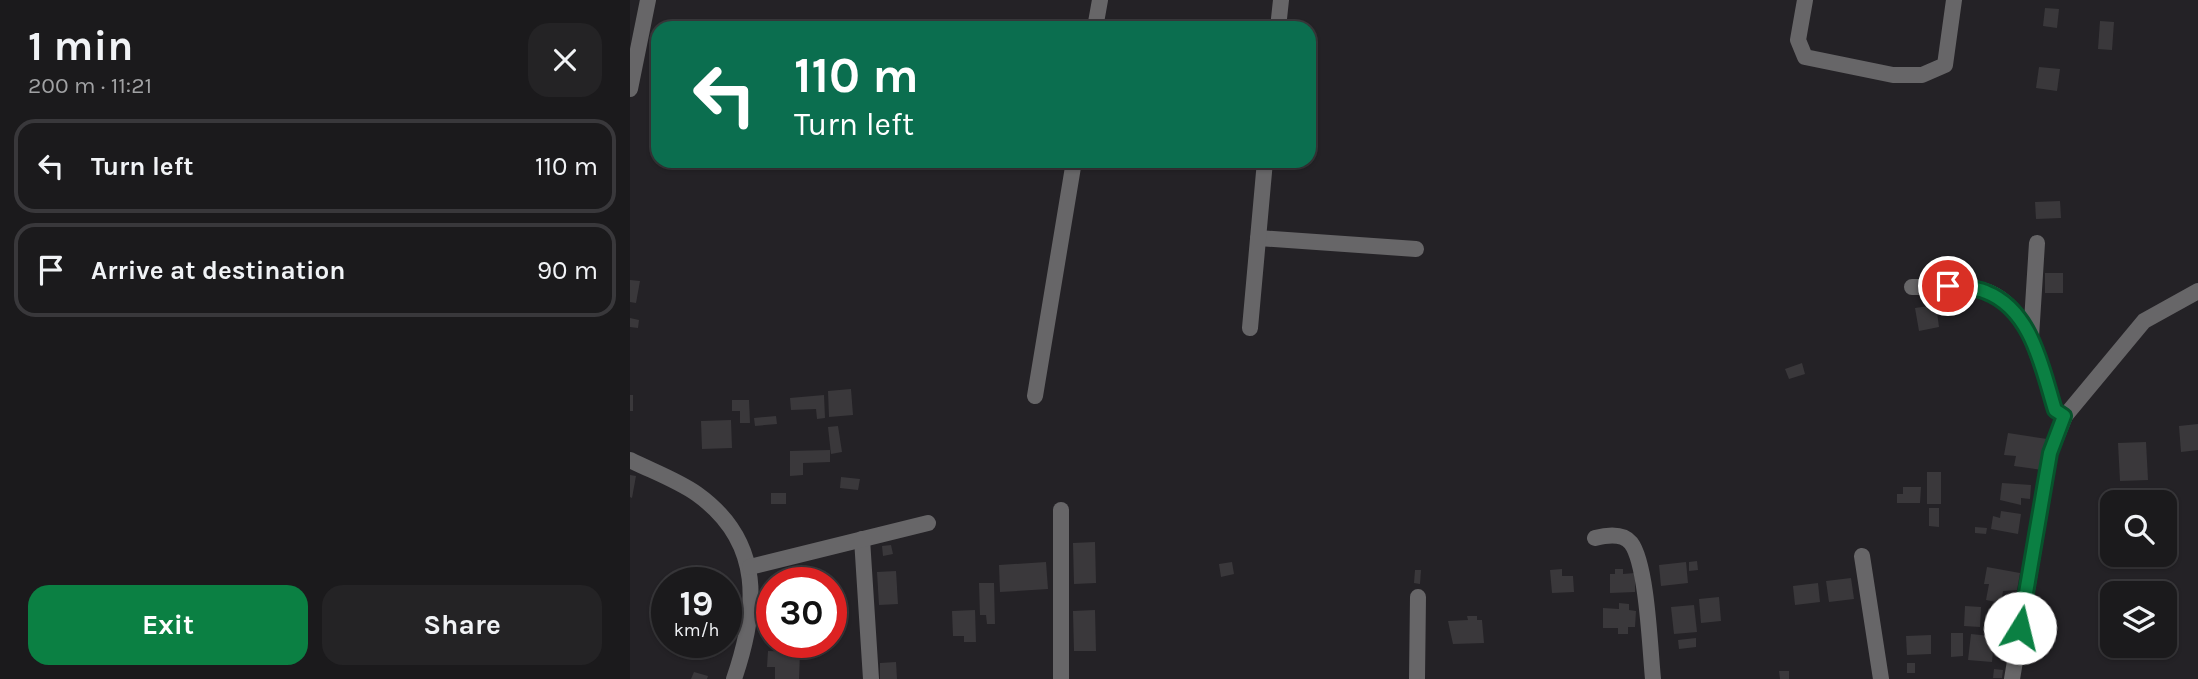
<!DOCTYPE html>
<html lang="en">
<head>
<meta charset="utf-8">
<style>
  :root { --surface:#1b1a1c; --page:#242325; --text:#f1f3f6; --muted:#a0a1a3; --line:#39383b; --accent:#0b8043 }
  body { margin:0; font-family:Karla,sans-serif; background:var(--page); color:var(--text); height:100vh; display:flex; flex-direction:column; font-size:26px; white-space:nowrap }
  * { box-sizing:border-box; margin:0 }
  p { font-size:23px; color:var(--muted) }
  .icon { flex:none; width:38px; height:38px; fill:none; stroke:currentColor; stroke-width:2; stroke-linecap:round; stroke-linejoin:round }
  .map { position:relative; flex:1; overflow:hidden }
  .sheet { display:flex; flex-direction:column; background:var(--surface); width:630px }
  .sheet>* { flex:none }
  .banner { position:absolute; left:21px; top:21px; width:665px; height:147px; border-radius:21px; box-shadow:0 2px 5px #0004,0 0 0 2px var(--line); background:#0b6e4f; color:#fff; overflow:hidden }
  .fabs { position:absolute; left:1470px; top:490px; display:grid; gap:14px }
  .fabs a { display:grid; place-items:center; width:77px; height:77px; border-radius:14px; background:var(--surface); box-shadow:0 2px 5px #0004,0 0 0 2px var(--line); font-size:35px }
  .speed { position:absolute; left:21px; top:567px; display:flex; gap:14px; font-size:35px; font-weight:700; text-align:center }
  .speed>* { display:grid; place-content:center; width:91px; height:91px; border-radius:50%; background:var(--surface); box-shadow:0 2px 5px #0004,0 0 0 2px var(--line); line-height:1 }
  .speed small { font-size:18px; font-weight:400 }
  .speed .limit { border:10px solid #d22; background:#fff; color:#111 }
  .pin { position:absolute; display:grid; place-items:center; width:60px; height:60px; color:#fff; margin:-30px; border:4px solid #fff; border-radius:50%; box-shadow:0 2px 7px #0007 }
  .me { position:absolute; width:77px; margin:-38px; rotate:9deg; stroke-linejoin:round; filter:drop-shadow(0 0 5px #0008) }
  .turn { display:flex; align-items:center; gap:24px; height:147px; padding:0 28px; font-size:32px }
  .turn .icon { width:91px; height:91px; stroke-width:2.5 }
  .turn b { display:block; font-size:49px; line-height:60px }
  .round { display:grid; place-items:center; flex:none; width:74px; height:74px; border-radius:21px; background:var(--page) }
  .overview { display:flex; align-items:center; justify-content:space-between; height:119px; padding:0 28px }
  h1 { font-size:42px; font-weight:700; line-height:52px }
  .cta { display:flex; gap:14px; margin-top:auto; padding:14px 28px }
  .cta a { flex:1; height:80px; border-radius:21px; background:var(--accent); color:#fff; font-size:28px; font-weight:700; line-height:80px; text-align:center }
  .cta a+a { background:var(--page); color:var(--text) }
  ul { padding:0; list-style:none }
  li { display:flex; align-items:center; gap:21px; height:94px; margin:0 14px 10px; padding:0 14px; border:4px solid var(--line); border-radius:21px }
  li div { flex:1 }
  li b { display:block; font-size:26px }
  li em { font-style:normal }
  main { display:flex; flex:1; min-height:0 }
  .map>svg:first-child { display:block }
  .building { fill:#3a383b }
  .lines { fill:none; stroke-linecap:round; stroke-linejoin:round }
  .minor { stroke:#676668; stroke-width:16 }
  .route-casing { stroke:#07532c; stroke-width:18 }
  .route { stroke:#0b8043; stroke-width:12 }
</style>
</head>
<body>
<main>
<section class="sheet">
<div class="overview"><div><h1>1 min</h1><p>200 m · 11:21</p></div><a class="round"><svg class="icon" aria-label="close" viewBox="0 0 24 24"><path d="M6 6l12 12M18 6L6 18"/></svg></a></div>
<ul>
<li><svg class="icon" aria-label="left" viewBox="0 0 24 24"><path d="M17 20v-9H6M10 6l-5 5 5 5"/></svg><div><b>Turn left</b></div><em>110 m</em></li>
<li><svg class="icon" aria-label="arrive" viewBox="0 0 24 24"><path d="M6 21V4h12l-3 4 3 4H6"/></svg><div><b>Arrive at destination</b></div><em>90 m</em></li>
</ul>
<div class="cta"><a>Exit</a><a>Share</a></div>
</section>
<div class="map">
<svg width="1568" height="679" viewBox="0 0 1568 679">
  <rect width="100%" height="100%" fill="#242226"/>
  <g class="building">
    <polygon points="1415,8 1429,9 1427,28 1413,26"/>
    <polygon points="1470,21 1484,22 1482,50 1468,49"/>
    <polygon points="1409,67 1430,69 1427,91 1406,88"/>
    <polygon points="1430,201 1431,218 1406,219 1405,202"/>
    <rect x="1415" y="273" width="18" height="20"/>
    <polygon points="0,280 10,281 6,303 0,302"/>
    <polygon points="1306,305 1309,327 1289,331 1285,308"/>
    <polygon points="0,318 9,320 8,328 0,327"/>
    <polygon points="1172,363 1175,374 1159,379 1155,369"/>
    <polygon points="221,389 223,415 199,417 198,391"/>
    <rect x="0" y="395" width="3" height="16"/>
    <polygon points="194,395 195,418 187,419 186,409 161,410 160,398"/>
    <polygon points="102,400 119,400 120,423 110,423 110,411 102,411"/>
    <polygon points="146,416 147,424 125,426 124,418"/>
    <polygon points="101,420 102,448 72,449 71,421"/>
    <polygon points="1568,424 1568,450 1551,452 1549,426"/>
    <polygon points="208,426 212,452 201,454 198,427"/>
    <polygon points="1378,433 1417,439 1412,470 1384,466 1386,456 1374,455"/>
    <polygon points="1516,442 1518,480 1490,481 1488,443"/>
    <polygon points="200,450 200,462 173,463 173,475 160,476 160,451"/>
    <rect x="1297" y="472" width="14" height="32"/>
    <polygon points="0,475 6,476 2,498 0,497"/>
    <polygon points="211,477 230,479 228,490 210,488"/>
    <polygon points="1372,483 1401,485 1400,499 1391,498 1391,505 1370,500"/>
    <polygon points="1273,487 1291,487 1290,503 1267,503 1267,494 1273,494"/>
    <rect x="141" y="493" width="15" height="11"/>
    <polygon points="1299,508 1309,508 1309,527 1299,526"/>
    <polygon points="1371,511 1391,514 1388,534 1361,529 1363,516 1370,518"/>
    <polygon points="1345,527 1357,528 1356,534 1345,533"/>
    <polygon points="465,542 466,583 444,584 443,543"/>
    <polygon points="261,545 263,554 253,556 252,546"/>
    <polygon points="1067,561 1068,570 1059,571 1059,562"/>
    <polygon points="416,562 418,589 370,592 369,565"/>
    <polygon points="602,562 604,574 591,577 589,564"/>
    <polygon points="1056,562 1058,583 1031,586 1029,565"/>
    <polygon points="1357,567 1390,573 1387,590 1373,591 1371,603 1356,600 1359,584 1354,584"/>
    <polygon points="932,569 932,576 943,576 944,592 922,593 920,570"/>
    <polygon points="985,569 993,569 993,574 1005,573 1005,592 980,593 980,574 985,574"/>
    <polygon points="785,570 791,570 790,584 784,583"/>
    <polygon points="266,571 268,604 249,605 247,572"/>
    <polygon points="1221,578 1224,599 1199,602 1196,581"/>
    <polygon points="349,583 364,583 365,624 357,624 356,615 350,615"/>
    <polygon points="1188,583 1190,602 1165,605 1163,586"/>
    <polygon points="1089,597 1091,621 1071,623 1069,599"/>
    <polygon points="989,603 999,604 999,610 1006,611 1005,627 998,627 998,634 988,634 988,628 973,628 973,608 989,609"/>
    <polygon points="1064,605 1067,632 1044,634 1041,607"/>
    <polygon points="1335,606 1351,607 1350,627 1334,626"/>
    <polygon points="345,610 346,642 334,642 334,636 323,636 322,611"/>
    <polygon points="465,610 466,651 444,651 443,611"/>
    <polygon points="1366,610 1384,615 1380,630 1362,625"/>
    <polygon points="837,616 847,616 847,620 852,620 854,643 823,644 818,621 838,620"/>
    <polygon points="1321,633 1333,633 1333,656 1321,657"/>
    <polygon points="1341,634 1360,636 1360,640 1364,640 1362,662 1338,660"/>
    <polygon points="1301,635 1301,654 1277,655 1276,636"/>
    <polygon points="1066,638 1066,647 1049,649 1048,640"/>
    <polygon points="138,651 170,652 169,679 145,679 145,667 137,667"/>
    <polygon points="266,662 267,679 250,679 250,663"/>
    <rect x="1277" y="663" width="8" height="10"/>
    <polygon points="1364,669 1373,670 1372,678 1363,678"/>
    <polygon points="1149,671 1159,671 1159,679 1150,679"/>
    <polygon points="64,672 78,676 77,679 61,679"/>
  </g>
  <g class="lines">
    <g class="minor">
      <polyline points="1175,0 1168,40 1175,57 1263,75 1292,75 1315,65 1324,0"/>
      <polyline points="465,28 470,0"/>
      <polyline points="648,28 651,0"/>
      <polyline points="0,89 18,0"/>
      <polyline points="628,238 786,249"/>
      <path d="M1282,287C1305,287 1330,285 1352,290C1400,303 1412,370 1425,410L1435,416"/>
      <polyline points="620,328 635,161"/>
      <polyline points="1401,337 1407,243"/>
      <polyline points="405,396 444,161"/>
      <path d="M0,460C22,471 47,480 67,494C134,542 128,609 104,679"/>
      <path d="M965,538C977,535 993,533 1001,543C1017,564 1020,649 1023,679"/>
      <polyline points="232,539 241,679"/>
      <polyline points="1232,556 1251,679"/>
      <polyline points="120,567 298,523"/>
      <polyline points="431,679 431,510"/>
      <polyline points="787,679 788,597"/>
      <polyline points="1382,679 1420,453 1435,416 1514,321 1568,291"/>
    </g>
  </g>
  <g class="lines">
    <defs>
      <path id="route" d="M1318,286C1330,288 1345,287 1356,292C1402,310 1412,368 1425,410L1434,416L1420,453L1390,628"/>
    </defs>
    <use href="#route" class="route-casing"/>
    <use href="#route" class="route"/>
  </g>
</svg>
<div class="fabs">
<a><svg class="icon" aria-label="search" viewBox="0 0 24 24"><circle cx="10" cy="10" r="6"/><path d="M15 15l6 6"/></svg></a>
<a><svg class="icon" aria-label="layers" viewBox="0 0 24 24"><path d="M12 4l9 5-9 5-9-5zM3 14l9 5 9-5"/></svg></a>
</div>
<div class="speed"><div>19<small>km/h</small></div><div class="limit">30</div></div>
<div class="pin" style="left:1318px;top:286px;background:#d93025"><svg class="icon" aria-label="arrive" viewBox="0 0 24 24"><path d="M6 21V4h12l-3 4 3 4H6"/></svg></div>
<svg class="me" style="left:1390px;top:628px" viewBox="-20 -20 40 40"><circle r="19" fill="#fff"/><path d="M0-13L10 11 0 6-10 11z" fill="#0b8043"/></svg>
<div class="banner">
<div class="turn"><svg class="icon" aria-label="left" viewBox="0 0 24 24"><path d="M17 20v-9H6M10 6l-5 5 5 5"/></svg><div><b>110 m</b>Turn left</div></div>
</div>
</div>
</main>
</body>
</html>
